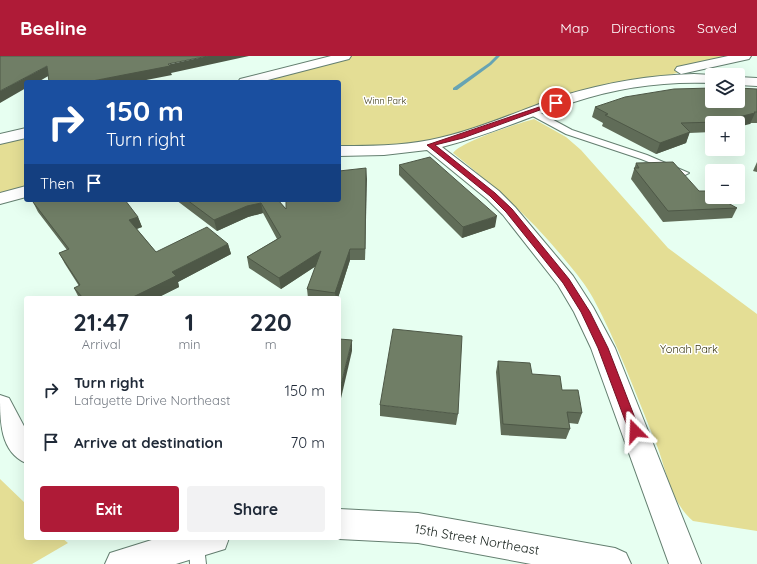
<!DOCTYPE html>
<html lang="en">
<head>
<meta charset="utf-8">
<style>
  :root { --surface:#fff; --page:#f2f2f3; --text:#1f2937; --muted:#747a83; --accent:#af1b37 }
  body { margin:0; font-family:Quicksand,sans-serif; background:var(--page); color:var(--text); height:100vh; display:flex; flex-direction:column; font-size:15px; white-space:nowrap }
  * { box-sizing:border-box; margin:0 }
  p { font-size:13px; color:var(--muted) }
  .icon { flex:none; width:22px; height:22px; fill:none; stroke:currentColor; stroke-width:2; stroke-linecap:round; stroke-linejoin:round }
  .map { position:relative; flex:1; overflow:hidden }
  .side { position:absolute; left:24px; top:240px; width:317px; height:244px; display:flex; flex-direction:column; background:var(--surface); border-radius:4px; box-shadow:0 4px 16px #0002 }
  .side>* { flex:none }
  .banner { position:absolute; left:24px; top:24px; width:317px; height:122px; border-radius:4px; box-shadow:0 4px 16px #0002; background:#1a4fa0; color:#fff; overflow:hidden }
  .tools { position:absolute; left:705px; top:12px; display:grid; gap:8px }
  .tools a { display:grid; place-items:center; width:40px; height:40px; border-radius:4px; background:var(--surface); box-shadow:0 4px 16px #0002; font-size:20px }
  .pin { position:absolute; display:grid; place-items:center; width:34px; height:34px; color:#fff; margin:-17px; border:2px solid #fff; border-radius:50%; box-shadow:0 1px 4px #0007 }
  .me { position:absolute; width:44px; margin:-22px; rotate:339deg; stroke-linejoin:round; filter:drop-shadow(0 0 3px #0008) }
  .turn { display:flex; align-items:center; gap:14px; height:84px; padding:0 16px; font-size:18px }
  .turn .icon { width:52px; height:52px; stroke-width:2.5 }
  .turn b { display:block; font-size:28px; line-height:34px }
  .then { display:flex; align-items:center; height:38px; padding:0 16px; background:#0003; gap:8px; font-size:15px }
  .eta { display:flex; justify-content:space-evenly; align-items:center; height:68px; text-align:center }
  .eta b { font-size:24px; font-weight:800; line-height:28px }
  .primary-button { display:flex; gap:8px; margin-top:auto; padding:8px 16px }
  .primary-button a { flex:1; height:46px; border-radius:4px; background:var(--accent); color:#fff; font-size:16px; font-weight:800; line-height:46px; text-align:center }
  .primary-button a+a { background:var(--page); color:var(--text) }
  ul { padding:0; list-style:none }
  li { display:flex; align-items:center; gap:12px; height:52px; padding:0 16px }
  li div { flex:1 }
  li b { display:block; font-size:15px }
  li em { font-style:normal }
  header { display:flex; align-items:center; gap:24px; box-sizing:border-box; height:56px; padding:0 20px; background:var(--accent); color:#fff }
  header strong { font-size:19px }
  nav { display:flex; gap:22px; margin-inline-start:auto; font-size:14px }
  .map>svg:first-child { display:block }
  .green { fill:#e4de95 }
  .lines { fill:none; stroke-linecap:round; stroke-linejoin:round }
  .stream { fill:#67a4b3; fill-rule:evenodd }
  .lane-casing { stroke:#647f70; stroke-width:2 }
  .street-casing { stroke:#647f70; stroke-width:2 }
  .lane { fill:#fff; fill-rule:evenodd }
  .street { fill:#fff; fill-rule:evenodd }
  .wall { fill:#606c58 }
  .shaded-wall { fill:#4e5847 }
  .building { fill:#707e66; stroke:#4e5847 }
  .route { fill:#af1b37; stroke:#721224 }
  .labels { text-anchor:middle; stroke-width:3; stroke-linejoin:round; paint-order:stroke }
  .far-park-label { font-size:9px; fill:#36330c; stroke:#fff }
  .park-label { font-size:11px; fill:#36330c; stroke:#fff }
  .near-street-label { font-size:13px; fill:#131d18; stroke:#fff }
</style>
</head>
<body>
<header>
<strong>Beeline</strong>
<nav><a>Map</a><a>Directions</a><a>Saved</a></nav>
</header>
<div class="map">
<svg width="757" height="508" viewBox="0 0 757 508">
  <rect width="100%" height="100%" fill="#e7fff1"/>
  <g class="green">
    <polygon points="345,0 738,0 734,3 587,39 425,89 339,93 339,26 243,26"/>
    <path d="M534,63L566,81L581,94L668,192L757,258V475L693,465C669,444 667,415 656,387C636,339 618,288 593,242C586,229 576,217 566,205C532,163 495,131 453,97C462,85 517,68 534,63Z"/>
    <polygon points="26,77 26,140 0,147 0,83"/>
    <polygon points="0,423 26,448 26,482 62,482 68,487 32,508 0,508"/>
  </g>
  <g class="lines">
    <polygon class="stream" points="496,0 500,0 491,9 457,34 453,34 453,32 489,7"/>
    <defs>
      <g id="lane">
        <polygon points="529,54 535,54 572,74 647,99 689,117 685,119 682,119 641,103 566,78 529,58"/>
        <polygon points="191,482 203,482 206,508 190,508 189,486"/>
      </g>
      <g id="street">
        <polygon points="331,0 351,0 349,3 260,26 238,26 240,23"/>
        <polygon points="728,0 751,0 749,3 681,18 675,14 677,11"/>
        <path d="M694,18L712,19V27C665,25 619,31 574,46C530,60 487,80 442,91L499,135L515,151L573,220L593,251L615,292L701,508H669L591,292L574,256L558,229L503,159L487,143L427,94L384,99L339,100V90C369,90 400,90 430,84C475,75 518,55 562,40C605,27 649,19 694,18Z"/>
        <polygon points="738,21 757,22 757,30 738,29"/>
        <polygon points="26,72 26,82 0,88 0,78"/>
        <polygon points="26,130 26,141 0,148 0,137"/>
        <path d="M0,339L9,342L26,374V407C0,396 0,365 0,339Z"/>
        <polygon points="339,453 418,457 615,492 626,497 631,508 531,508 418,487 339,483 338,482"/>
        <polygon points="158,482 229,482 225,493 176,508 105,508 110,497"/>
      </g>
    </defs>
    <use href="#lane" class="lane-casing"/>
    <use href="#street" class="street-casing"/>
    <use href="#lane" class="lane"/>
    <use href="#street" class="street"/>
  </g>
  <g class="wall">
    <polygon points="757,33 757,67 751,67 750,68 738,67 712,67 712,76 689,77 686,87 656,98 602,70 603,67 592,61 595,51"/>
    <polygon points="757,106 757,116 753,115"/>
    <polygon points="636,107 699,135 737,152 732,162 663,166 631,123"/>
    <polygon points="399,109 495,171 462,182 399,119"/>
    <polygon points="366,112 365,204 350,204 338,242 308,242 307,233 316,210 281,233 249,212 247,201 277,183 263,157 248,161 217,175 176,144 278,144 286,153"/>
    <polygon points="33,146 138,161 142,171 137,173 156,196 228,188 231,198 178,226 179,231 157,242 79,242 74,232 79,230 65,208 59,197 67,194 38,156"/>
    <polygon points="498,305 532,318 562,334 582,357 578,368 569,367 570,373 566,383 501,379 496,316"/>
    <polygon points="380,349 458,358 456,369 380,360"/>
  </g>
  <g class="shaded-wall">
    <polygon points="208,0 249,0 171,17 172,19 136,26 87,26"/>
    <polygon points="47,10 50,19 38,26 26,26 26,32 0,47 0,35"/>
    <polygon points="755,57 750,68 738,71 738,67 717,67 718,66"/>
    <polygon points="690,76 686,87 656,98 660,87"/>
    <polygon points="366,112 367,123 365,204 365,193"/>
    <polygon points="261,147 263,157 248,161 217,175 214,164 247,150"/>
    <polygon points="497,160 495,171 462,182 463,171"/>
    <polygon points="138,161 142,171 133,174 129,164"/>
    <polygon points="228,188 231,198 178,226 179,231 157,242 131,242 172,216"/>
    <polygon points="350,193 350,204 338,242 336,242 335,237"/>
    <polygon points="321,195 322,206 281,233 279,222"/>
    <polygon points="352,284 352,295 339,351 339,337"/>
  </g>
  <g class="building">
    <polygon points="0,0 208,0 168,8 170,10 87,26 49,26 47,10 0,35"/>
    <polygon points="712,32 712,45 738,45 738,32 757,33 757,56 754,56 755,57 718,66 681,67 690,76 660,87 605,59 608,58 595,51 625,41 674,33"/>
    <polygon points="430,101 497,160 463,171 399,109"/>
    <polygon points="673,106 699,135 705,135 712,138 712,141 717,141 737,152 668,155 634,112 639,112 636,107"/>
    <polygon points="366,112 365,193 350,193 335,237 307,233 321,195 279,222 247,201 281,181 261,147 247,150 214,164 187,144 278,144 286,153 286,144 339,144 339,115"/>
    <polygon points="38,144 125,144 138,161 129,164 156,196 207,171 228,188 172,216 176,220 131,242 83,242 74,232 80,229 59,197 69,193 33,146"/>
    <polygon points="393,273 462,280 458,358 380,349"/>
    <polygon points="339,283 352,284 339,337"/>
    <polygon points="498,305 530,307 532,318 560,320 562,334 578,334 582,357 567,356 570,373 503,368"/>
  </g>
  <polygon class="route" points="554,46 559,47 463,82 435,89 495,137 512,153 569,223 590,256 608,292 640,375 639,379 631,379 629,375 598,292 581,256 563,227 506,156 490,140 427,89"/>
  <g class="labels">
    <g class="far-park-label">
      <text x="385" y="48">Winn Park</text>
    </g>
    <g class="park-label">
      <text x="689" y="297">Yonah Park</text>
    </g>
    <g class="near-street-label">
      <text transform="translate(477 483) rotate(10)" y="5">15th Street Northeast</text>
    </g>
  </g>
</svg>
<div class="tools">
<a><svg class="icon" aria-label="layers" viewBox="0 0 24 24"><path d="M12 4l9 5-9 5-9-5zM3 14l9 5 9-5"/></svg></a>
<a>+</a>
<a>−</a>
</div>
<div class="pin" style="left:556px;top:47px;background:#d93025"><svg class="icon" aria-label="arrive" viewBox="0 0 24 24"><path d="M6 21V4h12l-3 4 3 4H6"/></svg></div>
<svg class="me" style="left:635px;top:375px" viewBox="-20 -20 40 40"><path d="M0-17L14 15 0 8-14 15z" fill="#af1b37" stroke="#fff" stroke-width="4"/></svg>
<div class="banner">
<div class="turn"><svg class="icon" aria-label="right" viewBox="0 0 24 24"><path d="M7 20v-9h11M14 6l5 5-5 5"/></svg><div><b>150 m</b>Turn right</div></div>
<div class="then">Then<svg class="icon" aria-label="arrive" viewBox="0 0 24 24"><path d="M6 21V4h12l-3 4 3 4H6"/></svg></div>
</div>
<section class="side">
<div class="eta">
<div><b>21:47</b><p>Arrival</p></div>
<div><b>1</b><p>min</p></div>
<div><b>220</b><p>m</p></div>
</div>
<ul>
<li><svg class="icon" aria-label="right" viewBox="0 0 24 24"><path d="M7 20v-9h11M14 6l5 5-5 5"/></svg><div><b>Turn right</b><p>Lafayette Drive Northeast</p></div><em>150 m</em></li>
<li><svg class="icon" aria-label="arrive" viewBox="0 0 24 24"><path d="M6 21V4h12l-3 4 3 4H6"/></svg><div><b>Arrive at destination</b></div><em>70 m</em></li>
</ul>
<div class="primary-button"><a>Exit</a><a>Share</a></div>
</section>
</div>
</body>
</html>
